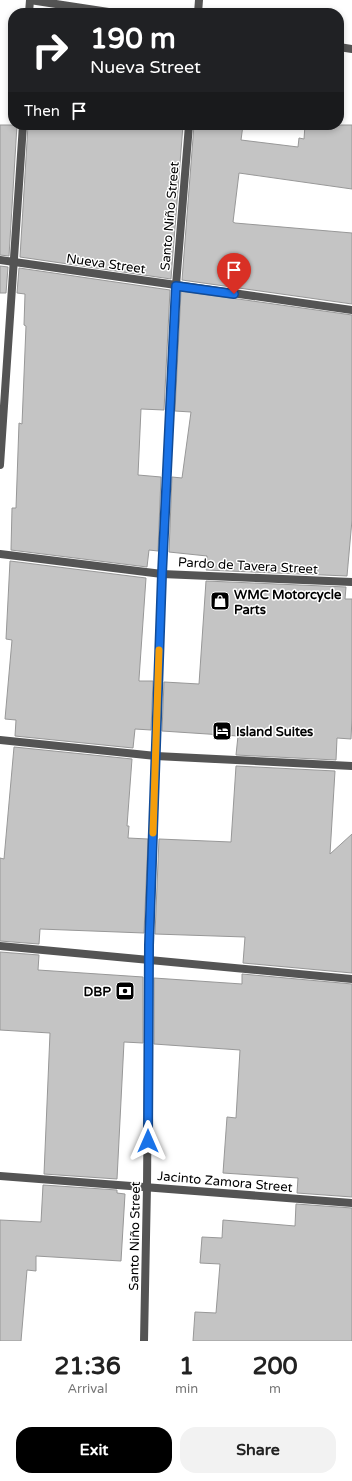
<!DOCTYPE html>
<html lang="en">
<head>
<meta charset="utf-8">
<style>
  :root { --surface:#fff; --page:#f2f2f2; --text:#222; --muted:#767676; --accent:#000 }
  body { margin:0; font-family:"Varela Round",sans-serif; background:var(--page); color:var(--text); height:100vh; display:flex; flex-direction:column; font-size:15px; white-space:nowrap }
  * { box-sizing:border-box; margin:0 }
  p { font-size:13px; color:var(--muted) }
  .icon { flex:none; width:22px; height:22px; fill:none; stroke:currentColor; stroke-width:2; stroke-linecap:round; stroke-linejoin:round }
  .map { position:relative; height:1341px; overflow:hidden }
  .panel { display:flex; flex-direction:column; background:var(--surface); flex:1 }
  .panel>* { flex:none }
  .hud { position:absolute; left:8px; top:8px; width:336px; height:122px; border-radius:16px; box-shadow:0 2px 6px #0003; background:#202124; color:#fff; overflow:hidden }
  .pin { position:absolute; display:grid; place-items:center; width:34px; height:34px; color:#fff; margin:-41px -17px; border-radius:50% 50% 50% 0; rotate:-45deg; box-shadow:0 0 4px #0007 }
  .pin .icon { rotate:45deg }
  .me { position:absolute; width:44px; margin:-22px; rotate:0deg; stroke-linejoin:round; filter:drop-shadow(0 0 3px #0008) }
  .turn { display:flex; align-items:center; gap:14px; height:84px; padding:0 16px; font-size:18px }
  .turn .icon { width:52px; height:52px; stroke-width:2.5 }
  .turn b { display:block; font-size:28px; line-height:34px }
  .then { display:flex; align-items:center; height:38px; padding:0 16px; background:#0003; gap:8px; font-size:15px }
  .eta { display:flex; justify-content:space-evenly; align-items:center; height:68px; text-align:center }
  .eta b { font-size:24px; font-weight:700; line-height:28px }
  .button { display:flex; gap:8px; margin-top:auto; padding:8px 16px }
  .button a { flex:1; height:46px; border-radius:16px; background:var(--accent); color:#fff; font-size:16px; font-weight:700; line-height:46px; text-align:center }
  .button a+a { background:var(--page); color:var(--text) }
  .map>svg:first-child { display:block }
  .building { fill:#c4c4c4; stroke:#989898 }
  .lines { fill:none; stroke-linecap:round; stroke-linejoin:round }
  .minor { stroke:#545454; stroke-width:8 }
  .route-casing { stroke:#114b97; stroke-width:10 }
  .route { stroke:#1a73e8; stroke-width:7 }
  .slow { stroke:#f59e0b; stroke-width:7 }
  .labels { text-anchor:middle; stroke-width:3; stroke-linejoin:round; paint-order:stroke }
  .street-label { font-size:13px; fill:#000; stroke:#fff }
  .poi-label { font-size:13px; font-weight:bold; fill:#000; stroke:#fff; text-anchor:start }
</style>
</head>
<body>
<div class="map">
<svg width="352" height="1341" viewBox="0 0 352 1341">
  <rect width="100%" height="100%" fill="#fff"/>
  <g class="building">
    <polygon points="0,125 17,125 9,256 0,255"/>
    <polygon points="28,125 183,125 171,279 20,257"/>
    <polygon points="194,125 243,125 241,140 298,147 299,138 304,139 305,125 352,125 352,189 239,173 233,222 235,223 352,233 352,304 182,280"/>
    <polygon points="0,266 8,267 6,293 0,293"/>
    <polygon points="19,268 170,290 164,410 141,409 138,475 161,477 158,551 149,550 147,567 11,550 12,508 16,508 19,423 22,424 26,326 24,325 25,294 17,293"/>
    <polygon points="181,291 352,315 352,520 347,576 206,570 207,556 169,552 172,477 182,478 191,412 175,411"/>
    <polygon points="10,561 146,578 139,679 139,681 153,681 151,730 135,729 133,748 15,736 16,720 5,719 12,640 6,639"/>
    <polygon points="206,581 346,587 345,599 352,599 352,718 351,739 337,738 336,760 236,755 238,736 162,731 164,682 199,684"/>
    <polygon points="14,747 132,759 127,826 129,826 128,838 148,839 144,933 40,929 39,944 0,941 0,858 4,859"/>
    <polygon points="236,766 335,771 330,854 352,834 352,973 243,963 245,937 155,934 159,839 231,842"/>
    <polygon points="0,952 39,955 38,970 143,977 143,1043 124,1042 117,1179 44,1174 50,1033 0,1030"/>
    <polygon points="242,974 352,984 352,1197 297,1193 298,1178 223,1173 227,1117 236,1118 240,1050 154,1044 154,978 242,984"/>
    <polygon points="43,1185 117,1190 117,1193 125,1194 121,1261 36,1256 36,1271 27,1270 21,1341 0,1341 0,1220 41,1222"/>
    <polygon points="296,1204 352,1208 352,1341 193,1341 195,1312 216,1313 220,1264 200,1263 202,1237 222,1238 223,1220 295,1226"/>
  </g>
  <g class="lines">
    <g class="minor">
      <polyline points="30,0 115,13"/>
      <polyline points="29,13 30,0"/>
      <polyline points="198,13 199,0"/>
      <polyline points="339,47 352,49"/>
      <polyline points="0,260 352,310"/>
      <polyline points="0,465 23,125"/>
      <polyline points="0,554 162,574 352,582"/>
      <polyline points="0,740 156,756 352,766"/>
      <polyline points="0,946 352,979"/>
      <polyline points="0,1176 352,1203"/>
      <polyline points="144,1341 147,1186 149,960 162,574 176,285 189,125"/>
    </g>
  </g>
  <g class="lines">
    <defs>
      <polyline id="route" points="148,1141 149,945 162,574 176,286 234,294"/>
    </defs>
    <use href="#route" class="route-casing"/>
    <use href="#route" class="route"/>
    <polyline class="slow" points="153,833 159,650"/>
  </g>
  <defs>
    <symbol id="shop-square" viewBox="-11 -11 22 22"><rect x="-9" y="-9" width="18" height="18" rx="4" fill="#000" stroke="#fff"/><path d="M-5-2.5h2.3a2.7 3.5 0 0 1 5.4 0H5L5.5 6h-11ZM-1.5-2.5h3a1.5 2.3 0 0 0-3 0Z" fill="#fff"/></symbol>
    <symbol id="hotel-square" viewBox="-11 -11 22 22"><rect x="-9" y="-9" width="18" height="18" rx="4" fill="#000" stroke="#fff"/><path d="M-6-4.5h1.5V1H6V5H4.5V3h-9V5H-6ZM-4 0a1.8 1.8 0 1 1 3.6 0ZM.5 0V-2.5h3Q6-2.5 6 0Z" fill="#fff"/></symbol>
    <symbol id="bank-square" viewBox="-11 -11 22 22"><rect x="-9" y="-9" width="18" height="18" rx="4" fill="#000" stroke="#fff"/><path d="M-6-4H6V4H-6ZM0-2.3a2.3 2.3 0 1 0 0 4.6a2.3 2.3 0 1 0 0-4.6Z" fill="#fff"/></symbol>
  </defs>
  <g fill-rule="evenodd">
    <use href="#shop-square" x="209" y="590" width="22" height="22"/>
    <use href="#hotel-square" x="211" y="720" width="22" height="22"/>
    <use href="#bank-square" x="114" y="980" width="22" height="22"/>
  </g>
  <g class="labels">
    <g class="street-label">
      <text transform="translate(169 216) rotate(-85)" y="5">Santo Niño Street</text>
      <text transform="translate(106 263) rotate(8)" y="5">Nueva Street</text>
      <text transform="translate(248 565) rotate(3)" y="5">Pardo de Tavera Street</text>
      <text transform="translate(225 1181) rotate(5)" y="5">Jacinto Zamora Street</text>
      <text transform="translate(134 1236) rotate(-89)" y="5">Santo Niño Street</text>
    </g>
    <g class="poi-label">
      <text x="234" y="599">WMC Motorcycle<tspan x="234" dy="15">Parts</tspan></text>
      <text x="236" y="736">Island Suites</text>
      <text x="111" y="996" text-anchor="end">DBP</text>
    </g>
  </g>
</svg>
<div class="pin" style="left:234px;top:294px;background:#d93025"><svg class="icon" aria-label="arrive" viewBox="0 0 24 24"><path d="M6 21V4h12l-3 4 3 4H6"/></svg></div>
<svg class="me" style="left:148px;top:1141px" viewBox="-20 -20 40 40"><path d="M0-17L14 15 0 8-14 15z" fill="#1a73e8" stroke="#fff" stroke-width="4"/></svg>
<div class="hud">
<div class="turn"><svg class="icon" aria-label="right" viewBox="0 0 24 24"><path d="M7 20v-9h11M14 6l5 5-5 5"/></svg><div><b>190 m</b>Nueva Street</div></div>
<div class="then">Then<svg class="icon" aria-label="arrive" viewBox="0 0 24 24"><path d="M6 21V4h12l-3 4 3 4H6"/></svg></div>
</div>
</div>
<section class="panel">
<div class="eta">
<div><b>21:36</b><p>Arrival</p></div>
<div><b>1</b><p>min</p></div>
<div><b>200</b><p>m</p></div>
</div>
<div class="button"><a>Exit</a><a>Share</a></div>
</section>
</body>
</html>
